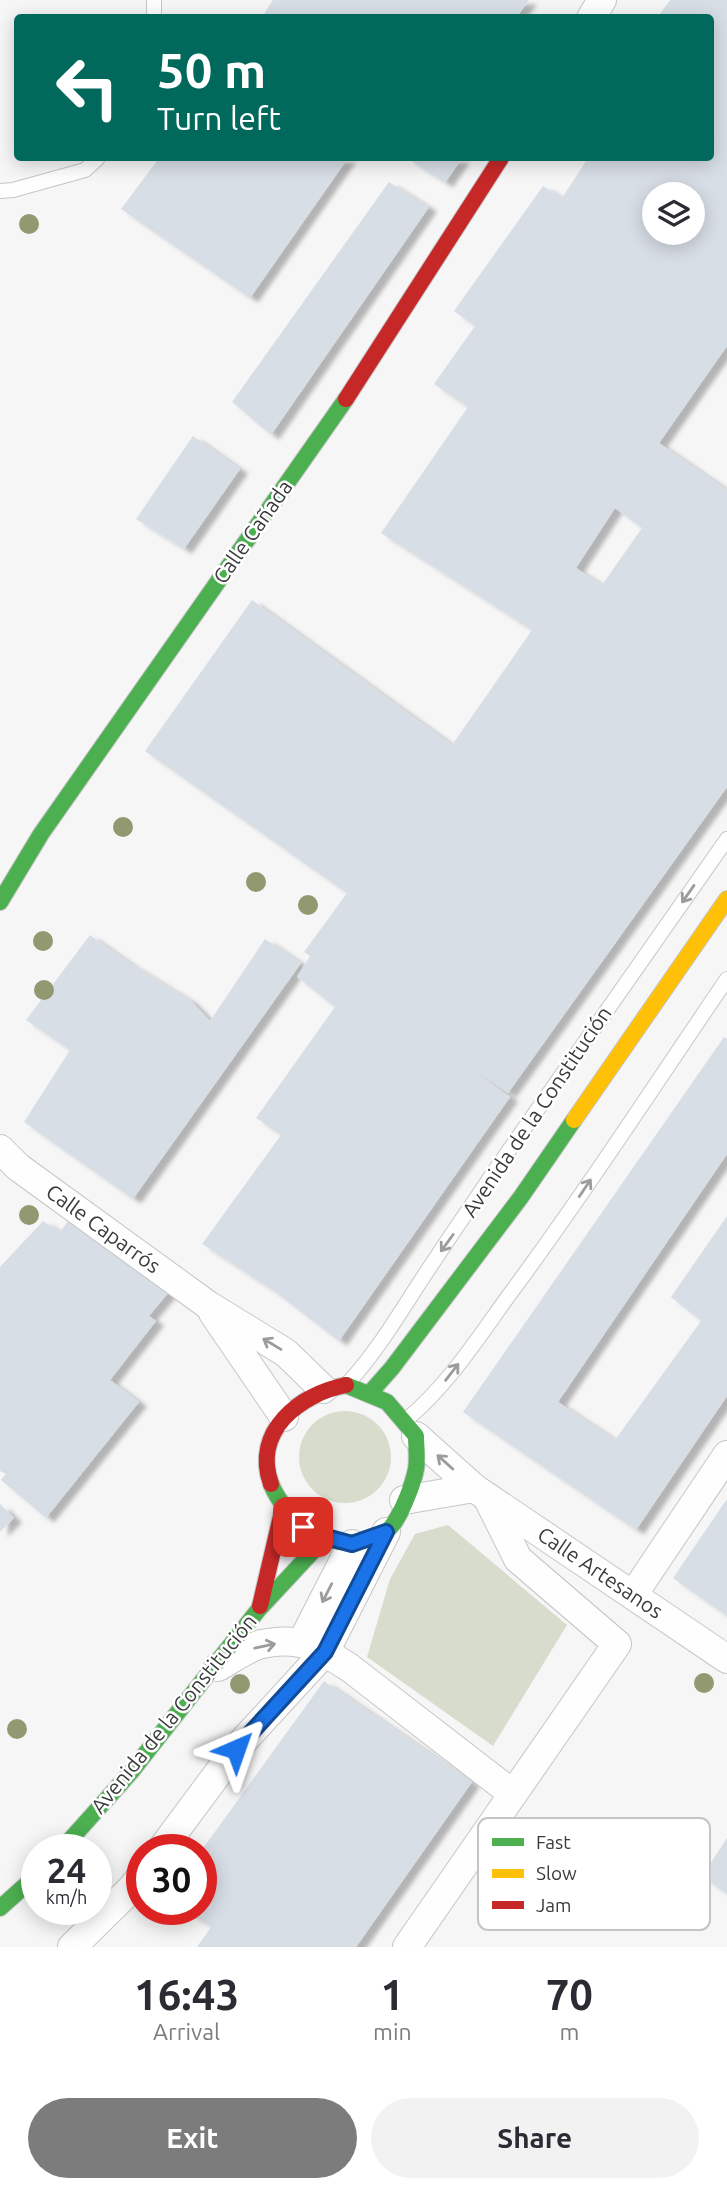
<!DOCTYPE html>
<html lang="en">
<head>
<meta charset="utf-8">
<style>
  :root { --surface:#fff; --page:#f2f2f3; --text:#2b2b33; --muted:#7c7c81; --accent:#7c7c7d }
  body { margin:0; font-family:Ubuntu,sans-serif; background:var(--page); color:var(--text); height:100vh; display:flex; flex-direction:column; font-size:26px; white-space:nowrap }
  * { box-sizing:border-box; margin:0 }
  p { font-size:23px; color:var(--muted) }
  .icon { flex:none; width:38px; height:38px; fill:none; stroke:currentColor; stroke-width:2; stroke-linecap:round; stroke-linejoin:round }
  .map { position:relative; height:1947px; overflow:hidden }
  .side { display:flex; flex-direction:column; background:var(--surface); flex:1 }
  .side>* { flex:none }
  .top-card { position:absolute; left:14px; top:14px; width:700px; height:147px; border-radius:7px; box-shadow:0 4px 18px #0003; background:#00695c; color:#fff; overflow:hidden }
  .controls { position:absolute; left:642px; top:182px; display:grid; gap:14px }
  .controls a { display:grid; place-items:center; width:63px; height:63px; border-radius:50%; background:var(--surface); box-shadow:0 4px 18px #0003; font-size:35px }
  .speed { position:absolute; left:21px; top:1834px; display:flex; gap:14px; font-size:35px; font-weight:700; text-align:center }
  .speed>* { display:grid; place-content:center; width:91px; height:91px; border-radius:50%; background:var(--surface); box-shadow:0 4px 18px #0003; line-height:1 }
  .speed small { font-size:18px; font-weight:400 }
  .speed .limit { border:10px solid #d22; background:#fff; color:#111 }
  .pin { position:absolute; display:grid; place-items:center; width:60px; height:60px; color:#fff; margin:-30px; border-radius:14px; box-shadow:0 4px 10px #0006 }
  .me { position:absolute; width:77px; margin:-38px; rotate:43deg; stroke-linejoin:round; filter:drop-shadow(0 0 5px #0008) }
  .turn { display:flex; align-items:center; gap:24px; height:147px; padding:0 28px; font-size:32px }
  .turn .icon { width:91px; height:91px; stroke-width:2.5 }
  .turn b { display:block; font-size:49px; line-height:60px }
  .eta { display:flex; justify-content:space-evenly; align-items:center; height:119px; text-align:center }
  .eta b { font-size:42px; font-weight:700; line-height:49px }
  .action { display:flex; gap:14px; margin-top:auto; padding:14px 28px }
  .action a { flex:1; height:80px; border-radius:42px; background:var(--accent); color:#fff; font-size:28px; font-weight:700; line-height:80px; text-align:center }
  .action a+a { background:var(--page); color:var(--text) }
  .map>svg:first-child { display:block }
  .green { fill:#d8dccd }
  .building { fill:#d8dee6; fill-rule:evenodd; filter:url(#shadow) }
  .lines { fill:none; stroke-linecap:round; stroke-linejoin:round }
  .lane-casing { stroke:#c6c6c7; stroke-width:16 }
  .street-casing { stroke:#c6c6c7; stroke-width:30 }
  .fast-casing { stroke:#c6c6c7; stroke-width:18 }
  .slow-casing { stroke:#c6c6c7; stroke-width:18 }
  .jam-casing { stroke:#c6c6c7; stroke-width:18 }
  .lane { stroke:#fefefe; stroke-width:14 }
  .street { stroke:#fefefe; stroke-width:28 }
  .fast { stroke:#4caf50; stroke-width:16 }
  .slow { stroke:#ffc107; stroke-width:16 }
  .jam { stroke:#c62828; stroke-width:16 }
  .tree { fill:#92986f }
  .oneway { stroke:#9c9c9d }
  .route-casing { stroke:#114b97; stroke-width:18 }
  .route { stroke:#1a73e8; stroke-width:12 }
  .labels { text-anchor:middle; stroke-width:5; stroke-linejoin:round; paint-order:stroke }
  .street-label { font-size:21px; fill:#3a3b3c; stroke:#fff }
  .key { fill:#fff; stroke:#c4c4c4; stroke-width:2 }
  .key-label { font-size:19px; fill:#3a3b3c }
</style>
</head>
<body>
<div class="map">
<svg width="727" height="1947" viewBox="0 0 727 1947">
  <defs>
    <filter id="shadow"><feDropShadow dx="8" dy="4.5" stdDeviation="2" flood-color="#0004"/></filter>
  </defs>
  <rect width="100%" height="100%" fill="#f6f6f7"/>
  <g class="green">
    <circle cx="345" cy="1457" r="46"/>
    <polygon points="448,1525 567,1625 493,1746 367,1657 390,1579 415,1534"/>
  </g>
  <g class="building">
    <polygon points="273,0 529,0 516,18 261,18"/>
    <path d="M670,0H727V346L659,443L727,490V787L508,1093L471,1068L510,1097L339,1341L274,1291L202,1244L281,1135L256,1118L335,1007L297,977L310,956L304,952L347,893L145,751L252,600L452,745L532,630L381,533L468,407L434,384L475,326L454,311L543,186L562,198L588,158H710V18H657ZM654,194H693V233H654ZM615,508L642,528L602,585L576,568Z"/>
    <polygon points="159,158 348,158 250,298 121,209"/>
    <polygon points="407,158 462,158 445,183"/>
    <polygon points="389,182 429,207 271,435 232,402"/>
    <polygon points="193,436 240,469 184,549 136,519"/>
    <polygon points="90,935 131,964 190,1000 210,1021 265,939 301,963 133,1199 24,1122 70,1050 26,1020"/>
    <polygon points="724,1037 727,1039 727,1154 558,1402 615,1440 701,1321 671,1297 727,1216 727,1396 636,1530 463,1412"/>
    <polygon points="71,1217 169,1292 149,1316 156,1321 110,1380 139,1402 46,1518 1,1480 6,1474 0,1471 0,1267 43,1221 60,1232"/>
    <polygon points="727,1499 727,1616 673,1578"/>
    <polygon points="0,1504 14,1518 0,1532"/>
    <polygon points="324,1681 472,1782 356,1947 197,1947 211,1927 183,1909 201,1909 201,1851"/>
    <polygon points="727,1838 727,1894 702,1876"/>
  </g>
  <g class="lines">
    <defs>
      <g id="lane">
        <polyline points="154,18 154,0"/>
        <polyline points="0,191 13,190 85,170 98,158"/>
        <path d="M348,1383C383,1345 407,1300 436,1258C454,1230 473,1204 491,1176L727,839"/>
        <path d="M406,1420C447,1386 476,1341 507,1298C584,1194 654,1086 727,979"/>
      </g>
      <g id="street">
        <polyline points="591,18 602,0"/>
        <polyline points="0,1149 18,1167 208,1305 286,1353 323,1389"/>
        <polyline points="213,1313 284,1417"/>
        <polyline points="416,1436 474,1488 727,1659"/>
        <polyline points="404,1500 474,1488"/>
        <polyline points="633,1595 727,1455"/>
        <polyline points="302,1642 352,1544"/>
        <path d="M218,1667C231,1660 248,1647 262,1644C301,1636 319,1648 350,1668L513,1794"/>
        <polyline points="161,1850 236,1749 325,1652 386,1532"/>
        <polyline points="72,1947 132,1888 142,1875"/>
        <polyline points="407,1947 617,1644 518,1559 487,1497"/>
      </g>
      <g id="fast">
        <polyline points="0,902 41,834 346,399"/>
        <polyline points="369,1394 392,1368 521,1197 574,1120"/>
        <path d="M271,1484C285,1518 327,1552 365,1540C372,1538 380,1536 386,1532C399,1522 413,1485 416,1469C418,1458 416,1447 416,1436L387,1402L346,1385"/>
        <polyline points="61,1850 131,1772 259,1609 326,1537"/>
        <polyline points="0,1908 37,1875"/>
      </g>
      <polyline id="slow" points="574,1120 727,899"/>
      <g id="jam">
        <polyline points="346,399 501,158"/>
        <path d="M271,1484C252,1431 300,1394 346,1385"/>
        <polyline points="260,1606 283,1508"/>
      </g>
    </defs>
    <use href="#lane" class="lane-casing"/>
    <use href="#street" class="street-casing"/>
    <use href="#fast" class="fast-casing"/>
    <use href="#slow" class="slow-casing"/>
    <use href="#jam" class="jam-casing"/>
    <use href="#lane" class="lane"/>
    <use href="#street" class="street"/>
    <use href="#fast" class="fast"/>
    <use href="#slow" class="slow"/>
    <use href="#jam" class="jam"/>
  </g>
  <g class="tree">
    <circle cx="29" cy="224" r="10"/>
    <circle cx="123" cy="827" r="10"/>
    <circle cx="256" cy="882" r="10"/>
    <circle cx="308" cy="905" r="10"/>
    <circle cx="43" cy="941" r="10"/>
    <circle cx="44" cy="990" r="10"/>
    <circle cx="29" cy="1215" r="10"/>
    <circle cx="704" cy="1683" r="10"/>
    <circle cx="240" cy="1684" r="10"/>
    <circle cx="17" cy="1729" r="10"/>
  </g>
  <defs><path id="oneway-shaft" d="M-6 0H5M1.5-3L5.5 0L1.5 3" fill="none" stroke-width="1.6" stroke-linecap="round" stroke-linejoin="round" transform="scale(1.75)"/></defs>
  <g class="oneway">
    <use href="#oneway-shaft" transform="translate(688 894) rotate(125)"/>
    <use href="#oneway-shaft" transform="translate(585 1188) rotate(-56)"/>
    <use href="#oneway-shaft" transform="translate(447 1243) rotate(126)"/>
    <use href="#oneway-shaft" transform="translate(272 1344) rotate(-149)"/>
    <use href="#oneway-shaft" transform="translate(452 1372) rotate(-52)"/>
    <use href="#oneway-shaft" transform="translate(445 1462) rotate(-138)"/>
    <use href="#oneway-shaft" transform="translate(327 1593) rotate(117)"/>
    <use href="#oneway-shaft" transform="translate(265 1646) rotate(-12)"/>
  </g>
  <g class="lines">
    <defs>
      <polyline id="route" points="236,1749 325,1652 386,1532 352,1544 326,1537 303,1527"/>
    </defs>
    <use href="#route" class="route-casing"/>
    <use href="#route" class="route"/>
  </g>
  <g class="labels">
    <g class="street-label">
      <text transform="translate(253 532) rotate(-55)" y="7">Calle Cañada</text>
      <text transform="translate(537 1112) rotate(-56)" y="7">Avenida de la Constitución</text>
      <text transform="translate(103 1229) rotate(36)" y="7">Calle Caparrós</text>
      <text transform="translate(600 1573) rotate(34)" y="7">Calle Artesanos</text>
      <text transform="translate(174 1714) rotate(-51)" y="7">Avenida de la Constitución</text>
    </g>
  </g>
  <rect x="478" y="1818" width="232" height="112" rx="10" class="key"/>
  <rect x="492" y="1838" width="32" height="8" fill="#4caf50"/>
  <rect x="492" y="1869" width="32" height="9" fill="#ffc107"/>
  <rect x="492" y="1901" width="32" height="8" fill="#c62828"/>
  <g class="key-label">
    <text x="536" y="1849">Fast</text>
    <text x="536" y="1880">Slow</text>
    <text x="536" y="1912">Jam</text>
  </g>
</svg>
<div class="controls">
<a><svg class="icon" aria-label="layers" viewBox="0 0 24 24"><path d="M12 4l9 5-9 5-9-5zM3 14l9 5 9-5"/></svg></a>
</div>
<div class="speed"><div>24<small>km/h</small></div><div class="limit">30</div></div>
<div class="pin" style="left:303px;top:1527px;background:#d93025"><svg class="icon" aria-label="arrive" viewBox="0 0 24 24"><path d="M6 21V4h12l-3 4 3 4H6"/></svg></div>
<svg class="me" style="left:236px;top:1749px" viewBox="-20 -20 40 40"><path d="M0-17L14 15 0 8-14 15z" fill="#1a73e8" stroke="#fff" stroke-width="4"/></svg>
<div class="top-card">
<div class="turn"><svg class="icon" aria-label="left" viewBox="0 0 24 24"><path d="M17 20v-9H6M10 6l-5 5 5 5"/></svg><div><b>50 m</b>Turn left</div></div>
</div>
</div>
<section class="side">
<div class="eta">
<div><b>16:43</b><p>Arrival</p></div>
<div><b>1</b><p>min</p></div>
<div><b>70</b><p>m</p></div>
</div>
<div class="action"><a>Exit</a><a>Share</a></div>
</section>
</body>
</html>
